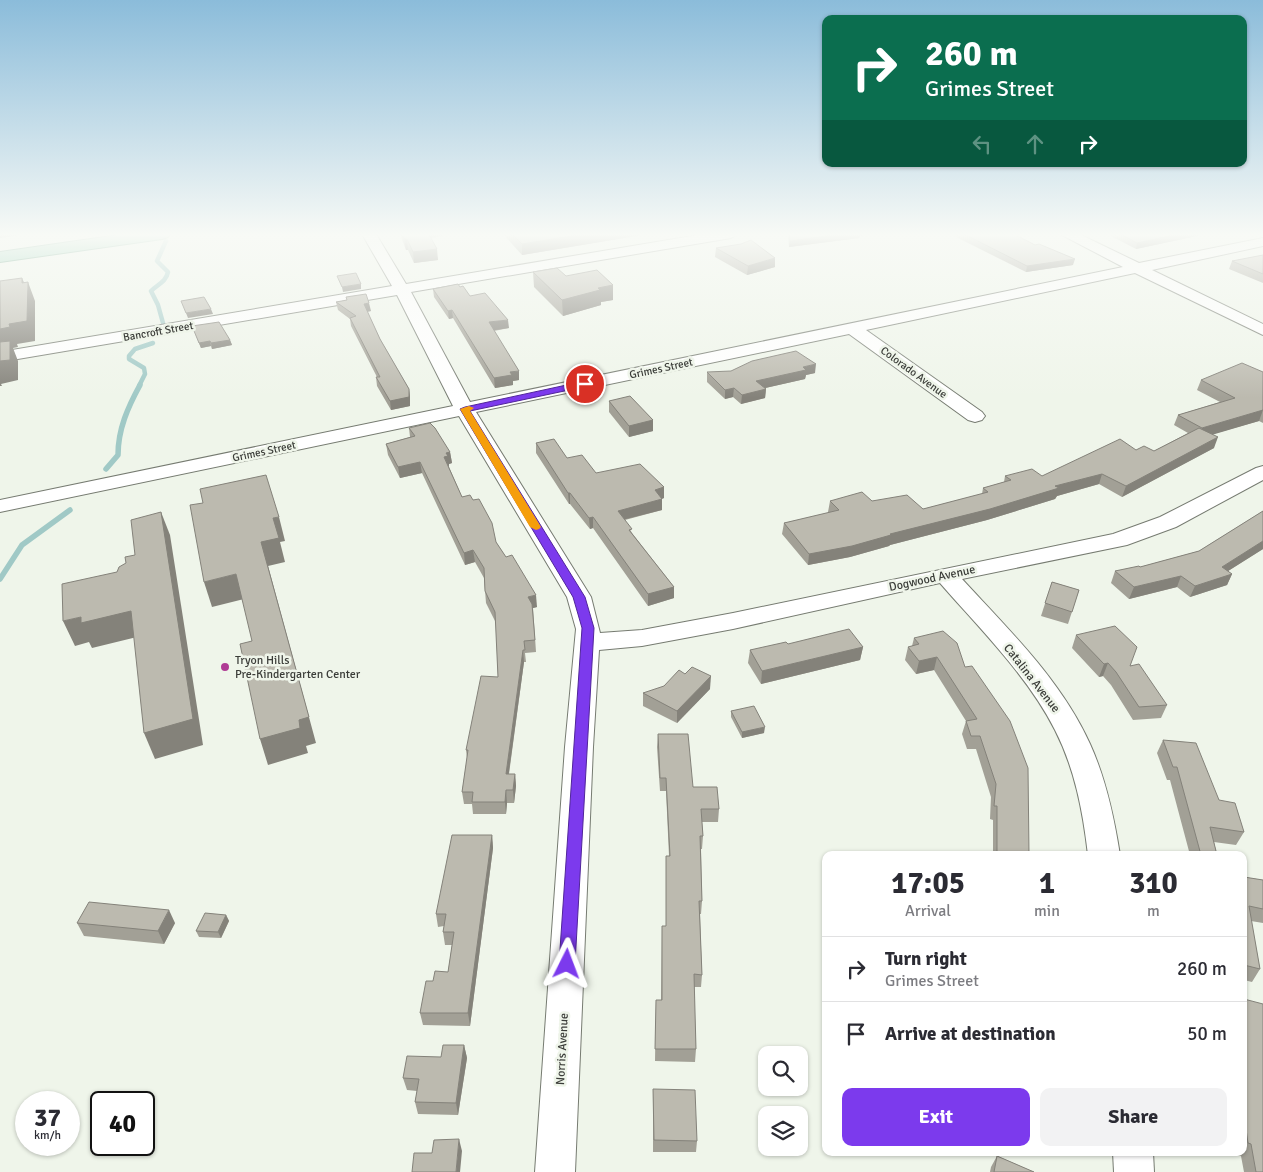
<!DOCTYPE html>
<html lang="en">
<head>
<meta charset="utf-8">
<style>
  :root { --surface:#fff; --page:#f2f2f3; --text:#2b2b33; --muted:#7c7c81; --line:#e1e1e2; --accent:#7c3aed }
  body { margin:0; font-family:Signika,sans-serif; background:var(--page); color:var(--text); height:100vh; display:flex; flex-direction:column; font-size:19px; white-space:nowrap }
  * { box-sizing:border-box; margin:0 }
  p { font-size:16px; color:var(--muted) }
  .icon { flex:none; width:28px; height:28px; fill:none; stroke:currentColor; stroke-width:2; stroke-linecap:round; stroke-linejoin:round }
  .map { position:relative; flex:1; overflow:hidden }
  .side { position:absolute; left:822px; top:851px; width:425px; height:305px; display:flex; flex-direction:column; background:var(--surface); border-radius:10px; box-shadow:0 1px 4px #0004 }
  .side>* { flex:none }
  .banner { position:absolute; left:822px; top:15px; width:425px; height:152px; border-radius:10px; box-shadow:0 1px 4px #0004; background:#0b6e4f; color:#fff; overflow:hidden }
  .buttons { position:absolute; left:758px; top:1046px; display:grid; gap:10px }
  .buttons a { display:grid; place-items:center; width:50px; height:50px; border-radius:10px; background:var(--surface); box-shadow:0 1px 4px #0004; font-size:25px }
  .speed { position:absolute; left:15px; top:1091px; display:flex; gap:10px; font-size:25px; font-weight:700; text-align:center }
  .speed>* { display:grid; place-content:center; width:65px; height:65px; border-radius:50%; background:var(--surface); box-shadow:0 1px 4px #0004; line-height:1 }
  .speed small { font-size:12px; font-weight:400 }
  .speed .limit { border:2px solid #111; border-radius:8px; background:#fff; color:#111 }
  .pin { position:absolute; display:grid; place-items:center; width:42px; height:42px; color:#fff; margin:-21px; border:2px solid #fff; border-radius:50%; box-shadow:0 1px 5px #0007 }
  .me { position:absolute; width:55px; margin:-28px; rotate:3deg; stroke-linejoin:round; filter:drop-shadow(0 0 4px #0008) }
  .turn { display:flex; align-items:center; gap:18px; height:105px; padding:0 20px; font-size:22px }
  .turn .icon { width:65px; height:65px; stroke-width:2.5 }
  .turn b { display:block; font-size:35px; line-height:42px }
  .lanes { display:flex; align-items:center; height:48px; padding:0 20px; background:#0003; justify-content:center; gap:25px; direction:ltr }
  .lanes .off { opacity:.35 }
  .eta { display:flex; justify-content:space-evenly; align-items:center; height:85px; text-align:center }
  .eta b { font-size:30px; font-weight:700; line-height:35px }
  .primary-button { display:flex; gap:10px; margin-top:auto; padding:10px 20px }
  .primary-button a { flex:1; height:58px; border-radius:10px; background:var(--accent); color:#fff; font-size:20px; font-weight:700; line-height:58px; text-align:center }
  .primary-button a+a { background:var(--page); color:var(--text) }
  ul { padding:0; list-style:none }
  li { display:flex; align-items:center; gap:15px; height:65px; padding:0 20px; border-top:1px solid var(--line) }
  li div { flex:1 }
  li b { display:block; font-size:19px }
  li em { font-style:normal }
  .map>svg:first-child { display:block }
  .lines { fill:none; stroke-linecap:round; stroke-linejoin:round }
  .stream-far1 { stroke:#a0c9c6; stroke-width:4.5 }
  .stream { stroke:#a0c9c6; stroke-width:5.5 }
  .minor-casing { stroke:#767b71; stroke-width:2 }
  .major-casing { stroke:#388361; stroke-width:2 }
  .minor { fill:#fff; fill-rule:evenodd }
  .major { fill:#86cbad; fill-rule:evenodd }
  .wall { fill:#a2a096 }
  .shaded-wall { fill:#84827a }
  .building { fill:#bcbaaf; stroke:#84827a }
  .route { fill:#7c3aed; stroke:#51269a }
  .slow { fill:#f59e0b }
  .poi-dot { fill:#af3b94; stroke:#eff5ea; stroke-width:2 }
  .labels { text-anchor:middle; stroke-width:5; stroke-linejoin:round; paint-order:stroke }
  .far-street-label { font-size:11px; fill:#3b3d39; stroke:#eff5ea }
  .street-label { font-size:12px; fill:#3b3d39; stroke:#eff5ea }
  .poi-label { font-size:12px; fill:#3b3d39; stroke:#eff5ea; text-anchor:start }
</style>
</head>
<body>
<div class="map">
<svg width="1263" height="1172" viewBox="0 0 1263 1172">
  <rect width="100%" height="100%" fill="#eff5ea"/>
  <g class="lines">
    <g class="stream-far1">
      <path d="M163,323L158,305L151,291C158,284 166,282 168,272L157,261L166,241"/>
      <polyline points="139,386 145,374 144,368 129,359 129,356 135,349 153,343"/>
    </g>
    <g class="stream">
      <path d="M106,469L118,455C118,429 128,407 140,385"/>
      <polyline points="0,579 22,545 70,510"/>
    </g>
    <defs>
      <g id="minor">
        <path d="M362,234H376L406,284L704,234H738L731,238L411,292L470,402L1123,267L1060,234H1079L1139,263L1263,238V246L1152,270L1263,324V335L1135,273L866,330L982,412L985,416L982,420L975,422L968,420L849,334L476,412L591,597L600,633L642,630L733,613L1113,534L1160,517L1256,468L1263,466V480L1176,527L1127,545L962,579C1009,630 1061,680 1090,744C1106,779 1114,817 1120,855H1088C1083,812 1075,769 1055,730C1027,675 980,629 940,583L733,629L642,646L599,650L593,747L575,1172H535L565,747L576,629L567,597L459,416L0,512V500L453,406L397,295L0,362V352L392,286Z"/>
        <polygon points="1113,1152 1153,1152 1154,1172 1114,1172"/>
      </g>
      <polygon id="major" points="125,234 170,234 168,237 162,239 0,262 0,252"/>
    </defs>
    <use href="#minor" class="minor-casing"/>
    <use href="#major" class="major-casing"/>
    <use href="#minor" class="minor"/>
    <use href="#major" class="major"/>
  </g>
  <g class="wall">
    <polygon points="400,234 452,234 431,238 438,260 414,263 408,250 406,250"/>
    <polygon points="503,234 648,234 522,255"/>
    <polygon points="788,234 867,234 860,236 859,238 789,247"/>
    <polygon points="950,234 1014,234 1073,265 1026,272"/>
    <polygon points="1107,234 1206,234 1136,249"/>
    <polygon points="716,248 775,267 747,275 715,257"/>
    <polygon points="1263,255 1263,283 1229,269 1232,261"/>
    <polygon points="533,272 566,276 613,285 613,300 601,302 601,305 563,316 534,287"/>
    <polygon points="433,289 470,296 509,328 494,331 519,380 513,381 513,385 495,388 453,318 449,319 434,297"/>
    <polygon points="346,297 371,311 367,312 380,339 409,389 410,397 410,406 391,410 377,386 376,377 377,377 351,326 350,319 338,310 336,302 347,300"/>
    <polygon points="192,326 230,340 232,345 212,349 211,346 201,348"/>
    <polygon points="707,372 815,373 806,375 805,379 765,388 766,389 765,398 741,404 733,397 725,399 707,382"/>
    <polygon points="1263,372 1263,423 1259,421 1213,434 1214,448 1122,497 1099,484 1057,496 1055,499 987,520 890,545 889,546 850,557 808,565 782,534 784,523 829,513 828,512 830,501 872,501 923,509 982,494 983,488 1004,482 1005,476 1042,476 1136,450 1154,451 1188,433 1174,425 1178,415 1220,402 1197,390 1201,380"/>
    <polygon points="609,401 653,420 653,431 629,437 609,412"/>
    <polygon points="409,428 450,452 452,463 449,464 449,467 462,497 496,542 537,607 533,608 536,652 525,653 526,662 524,662 509,774 515,774 516,786 514,803 507,803 506,814 473,814 472,804 464,804 462,792 467,758 466,750 498,677 496,623 486,603 484,578 475,562 465,565 422,473 400,478 388,455 386,444 410,437"/>
    <polygon points="536,443 596,473 664,487 664,498 662,499 662,510 625,520 632,533 674,587 674,598 648,606 593,528 590,529 570,504 569,504 536,453"/>
    <polygon points="1263,511 1263,549 1228,571 1232,574 1227,585 1190,597 1177,587 1129,599 1111,583 1115,571 1140,567 1199,551"/>
    <polygon points="1052,582 1079,590 1068,624 1041,616"/>
    <polygon points="1076,635 1130,666 1167,705 1161,718 1133,720 1111,685 1103,676 1099,677 1072,648"/>
    <polygon points="914,638 965,667 1029,855 993,855 993,820 990,819 991,797 976,749 967,749 962,734 966,721 934,670 916,674 905,660 908,647 912,646"/>
    <polygon points="788,644 863,647 860,660 761,684 748,663 750,650"/>
    <polygon points="710,689 677,723 643,706 643,693"/>
    <polygon points="731,711 764,733 742,738 731,717"/>
    <polygon points="658,734 693,787 719,809 718,822 702,822 703,836 702,849 701,849 702,901 701,914 700,914 702,975 701,987 694,987 696,1049 695,1062 655,1061 656,1000 661,1000 662,926 666,926 666,856 669,856 666,791 660,791 657,747"/>
    <polygon points="1163,740 1219,800 1244,832 1236,845 1214,842 1217,855 1190,855 1170,780 1167,780 1157,753"/>
    <polygon points="492,835 493,848 470,1026 423,1025 420,1013 448,972 452,945 445,945 443,932 444,926 438,927 436,914"/>
    <polygon points="1244,877 1263,880 1263,923 1251,921 1260,969 1252,982 1244,980"/>
    <polygon points="226,915 229,921 221,938 199,937 196,931"/>
    <polygon points="77,923 175,923 164,944 84,936"/>
    <polygon points="1244,999 1263,1172 1244,1172 1241,1156 1238,1155 1238,1152 1244,1152"/>
    <polygon points="464,1045 467,1058 458,1115 418,1114 415,1102 417,1091 407,1090 403,1078 441,1057"/>
    <polygon points="653,1089 697,1141 696,1152 653,1152"/>
    <polygon points="997,1156 1034,1172 990,1172 991,1167"/>
  </g>
  <g class="shaded-wall">
    <polygon points="0,234 30,234 0,238"/>
    <polygon points="423,234 452,234 424,239"/>
    <polygon points="583,234 648,234 522,255 522,244"/>
    <polygon points="840,234 867,234 860,236 859,238 789,247 790,241"/>
    <polygon points="1178,234 1206,234 1136,249 1137,243"/>
    <polygon points="404,239 407,239 408,250 406,250"/>
    <polygon points="437,249 438,260 414,263 413,252"/>
    <polygon points="775,258 775,267 747,275 748,266"/>
    <polygon points="1075,259 1073,265 1026,272 1027,266"/>
    <polygon points="22,278 28,291 28,282 35,301 35,341 17,344 18,347 13,348 18,361 18,380 1,384 2,386 0,386 0,329 22,283"/>
    <polygon points="361,284 361,289 343,292 342,287"/>
    <polygon points="613,285 613,300 601,302 601,305 563,316 562,300 598,288"/>
    <polygon points="369,303 371,311 365,312 364,304"/>
    <polygon points="211,309 213,314 188,318 186,313"/>
    <polygon points="452,310 453,318 449,319 448,311"/>
    <polygon points="508,320 509,328 489,331 489,322"/>
    <polygon points="230,340 232,345 212,349 211,343"/>
    <polygon points="210,341 211,346 201,348 199,343"/>
    <polygon points="816,364 815,373 806,375 805,379 756,390 756,381 803,367"/>
    <polygon points="519,371 519,380 513,381 513,385 495,388 494,378 510,372"/>
    <polygon points="734,388 733,397 725,399 725,390"/>
    <polygon points="409,389 410,397 410,406 391,410 390,401"/>
    <polygon points="766,389 765,398 741,404 742,395"/>
    <polygon points="1263,410 1259,421 1198,439 1202,428"/>
    <polygon points="653,420 653,431 629,437 629,426"/>
    <polygon points="1218,437 1214,448 1122,497 1126,486"/>
    <polygon points="450,452 452,463 449,464 449,467 444,457 446,453"/>
    <polygon points="420,462 422,473 400,478 398,467"/>
    <polygon points="1102,474 1099,484 1057,496 1055,499 987,520 890,545 889,546 850,557 808,565 809,554 890,534 1055,486"/>
    <polygon points="664,487 664,498 654,501 655,490"/>
    <polygon points="568,493 570,493 570,504 569,504"/>
    <polygon points="662,499 662,510 618,521 618,511"/>
    <polygon points="161,512 170,535 203,745 155,759 144,733"/>
    <polygon points="279,517 285,541 280,542 285,562 268,566 316,743 306,746 308,753 268,765 260,739 261,542 273,518"/>
    <polygon points="593,517 593,528 590,529 589,518"/>
    <polygon points="1263,541 1263,549 1217,578 1222,567"/>
    <polygon points="473,550 475,562 465,565 464,553"/>
    <polygon points="236,574 244,599 212,607 204,582"/>
    <polygon points="1232,574 1227,585 1190,597 1195,586"/>
    <polygon points="1181,576 1177,587 1129,599 1134,587"/>
    <polygon points="674,587 674,598 648,606 648,594"/>
    <polygon points="536,595 537,607 529,609 528,597"/>
    <polygon points="131,611 141,636 92,648 89,642 75,646 63,621 81,617"/>
    <polygon points="863,647 860,660 761,684 762,671"/>
    <polygon points="523,650 524,662 507,786 506,774"/>
    <polygon points="937,657 934,670 916,674 919,661"/>
    <polygon points="1108,663 1103,676 1099,677 1104,664"/>
    <polygon points="711,676 710,689 677,723 677,711"/>
    <polygon points="765,727 764,733 742,738 742,732"/>
    <polygon points="515,774 516,786 514,803 513,790"/>
    <polygon points="506,790 507,803 506,814 505,802"/>
    <polygon points="492,835 493,848 470,1026 468,1013"/>
    <polygon points="169,910 175,923 164,944 158,931"/>
    <polygon points="226,915 229,921 221,938 218,932"/>
    <polygon points="464,1045 467,1058 458,1115 456,1103"/>
    <polygon points="459,1139 462,1151 460,1172 456,1172"/>
  </g>
  <g class="building">
    <polygon points="402,234 427,234 431,238 437,249 413,252 407,239 404,239"/>
    <polygon points="512,234 583,234 522,244"/>
    <polygon points="789,234 840,234 790,241"/>
    <polygon points="964,234 1014,234 1035,245 1039,244 1075,259 1027,266"/>
    <polygon points="1120,234 1178,234 1137,243"/>
    <polygon points="751,240 775,258 748,266 716,248 741,244"/>
    <polygon points="1263,255 1263,274 1232,261"/>
    <polygon points="557,268 566,276 597,270 613,285 598,288 600,290 562,300 533,272"/>
    <polygon points="356,273 361,284 342,287 337,276"/>
    <polygon points="22,278 22,283 28,282 27,321 9,324 10,327 0,329 0,281"/>
    <polygon points="458,284 460,287 463,286 470,296 485,293 508,320 489,322 519,371 510,372 512,375 494,378 452,310 448,311 433,289"/>
    <polygon points="366,294 369,303 364,304 380,339 409,389 409,397 390,401 376,377 380,377 350,318 356,316 336,302 347,300 346,297"/>
    <polygon points="204,297 211,309 186,313 181,301"/>
    <polygon points="219,322 230,340 211,343 210,341 199,343 192,326"/>
    <polygon points="10,341 10,360 0,361 0,342"/>
    <polygon points="796,351 816,364 803,367 806,370 756,381 766,389 742,395 734,388 725,390 707,372 731,371 752,361"/>
    <polygon points="1242,363 1263,372 1263,410 1202,428 1178,415 1235,398 1201,380"/>
    <polygon points="630,396 653,420 629,426 609,401"/>
    <polygon points="430,423 435,428 450,452 446,453 448,456 444,457 462,497 470,495 473,500 479,499 492,523 496,542 506,557 512,555 536,595 528,597 532,604 535,640 524,641 525,650 523,650 506,774 515,774 513,790 506,790 505,802 472,802 473,792 462,792 468,750 466,750 481,676 498,677 495,612 485,591 484,568 473,550 464,553 420,462 398,467 386,444 415,436 409,428"/>
    <polygon points="1199,428 1218,437 1126,486 1102,474 1055,486 1059,488 990,509 890,534 891,535 852,546 809,554 784,523 839,510 830,501 862,492 872,501 907,495 923,509 988,492 983,488 1011,480 1005,476 1032,469 1042,476 1120,439 1136,450 1144,446 1154,451"/>
    <polygon points="554,439 567,458 582,455 596,473 640,464 664,487 655,490 662,499 618,511 632,529 629,530 674,587 648,594 593,517 589,518 570,493 568,493 536,443"/>
    <polygon points="266,475 279,517 273,518 279,538 261,542 309,717 299,720 300,728 260,739 240,644 252,641 236,574 204,582 190,505 203,503 200,489"/>
    <polygon points="1263,511 1263,541 1222,567 1232,574 1195,586 1181,576 1134,587 1115,571 1139,566 1140,567 1199,551"/>
    <polygon points="161,512 193,719 144,733 131,611 81,623 81,617 63,621 62,584 117,572 119,567 126,563 125,557 135,555 131,520"/>
    <polygon points="1052,582 1079,590 1072,612 1045,603"/>
    <polygon points="1115,626 1137,647 1130,666 1139,664 1167,705 1139,707 1116,672 1108,663 1104,664 1076,635"/>
    <polygon points="849,629 863,647 762,671 750,650 786,642 788,644"/>
    <polygon points="943,631 957,643 965,667 972,666 1010,721 1028,768 1029,855 997,855 997,806 994,806 996,784 980,736 971,736 966,721 977,719 937,657 919,661 908,647 919,644 914,638"/>
    <polygon points="692,667 711,676 677,711 643,693 664,686 679,670 685,674"/>
    <polygon points="754,706 765,727 742,732 731,711"/>
    <polygon points="658,734 688,734 693,787 717,787 719,809 701,809 703,836 700,836 702,901 699,901 702,975 694,974 696,1049 655,1049 656,1000 662,1000 662,926 666,926 666,856 670,856 666,778 660,778"/>
    <polygon points="1163,740 1196,743 1219,800 1235,803 1244,832 1210,827 1217,855 1201,855 1177,767 1173,767"/>
    <polygon points="452,835 492,835 468,1013 420,1013 426,981 433,981 435,971 448,972 454,932 443,932 446,914 436,914"/>
    <polygon points="1244,877 1263,880 1263,909 1249,906 1260,969 1244,965"/>
    <polygon points="89,902 169,910 158,931 77,923"/>
    <polygon points="205,913 226,915 218,932 196,931"/>
    <polygon points="1244,999 1263,1004 1263,1172 1256,1172 1251,1144 1248,1143 1244,1115"/>
    <polygon points="443,1045 464,1045 456,1103 415,1102 419,1079 403,1078 407,1056 441,1057"/>
    <polygon points="653,1089 695,1090 697,1141 654,1140"/>
    <polygon points="459,1139 456,1172 412,1172 414,1153 432,1153 434,1140"/>
    <polygon points="997,1156 1034,1172 994,1172"/>
  </g>
  <linearGradient id="sky" x2="0" y2="1"><stop stop-color="#8bbcda"/><stop offset="0.59" stop-color="#f8faf6"/><stop offset="1" stop-color="#f8faf6" stop-opacity="0"/></linearGradient>
  <rect width="1263" height="398" fill="url(#sky)"/>
  <polygon class="route" points="585,381 589,384 588,386 470,411 585,597 594,628 575,964 573,969 567,971 561,969 559,964 582,628 573,597 460,409 465,407"/>
  <polygon class="slow" points="469,406 474,408 470,411 541,527 539,529 536,530 530,527 460,409"/>
  <circle class="poi-dot" cx="225" cy="667" r="5"/>
  <g class="labels">
    <g class="far-street-label">
      <text transform="translate(158 331) rotate(-10)" y="4">Bancroft Street</text>
      <text transform="translate(661 368) rotate(-12)" y="4">Grimes Street</text>
      <text transform="translate(914 372) rotate(36)" y="4">Colorado Avenue</text>
      <text transform="translate(264 451) rotate(-12)" y="4">Grimes Street</text>
    </g>
    <g class="street-label">
      <text transform="translate(932 578) rotate(-12)" y="4">Dogwood Avenue</text>
      <text transform="translate(1032 678) rotate(52)" y="4">Catalina Avenue</text>
      <text transform="translate(562 1049) rotate(-87)" y="4">Norris Avenue</text>
    </g>
    <g class="poi-label">
      <text x="235" y="664">Tryon Hills<tspan x="235" dy="14">Pre-Kindergarten Center</tspan></text>
    </g>
  </g>
</svg>
<div class="buttons">
<a><svg class="icon" aria-label="search" viewBox="0 0 24 24"><circle cx="10" cy="10" r="6"/><path d="M15 15l6 6"/></svg></a>
<a><svg class="icon" aria-label="layers" viewBox="0 0 24 24"><path d="M12 4l9 5-9 5-9-5zM3 14l9 5 9-5"/></svg></a>
</div>
<div class="speed"><div>37<small>km/h</small></div><div class="limit">40</div></div>
<div class="pin" style="left:585px;top:384px;background:#d93025"><svg class="icon" aria-label="arrive" viewBox="0 0 24 24"><path d="M6 21V4h12l-3 4 3 4H6"/></svg></div>
<svg class="me" style="left:567px;top:964px" viewBox="-20 -20 40 40"><path d="M0-17L14 15 0 8-14 15z" fill="#7c3aed" stroke="#fff" stroke-width="4"/></svg>
<div class="banner">
<div class="turn"><svg class="icon" aria-label="right" viewBox="0 0 24 24"><path d="M7 20v-9h11M14 6l5 5-5 5"/></svg><div><b>260 m</b>Grimes Street</div></div>
<div class="lanes"><svg class="icon off" aria-label="left" viewBox="0 0 24 24"><path d="M17 20v-9H6M10 6l-5 5 5 5"/></svg><svg class="icon off" aria-label="ahead" viewBox="0 0 24 24"><path d="M12 20V5M6 11l6-6 6 6"/></svg><svg class="icon" aria-label="right" viewBox="0 0 24 24"><path d="M7 20v-9h11M14 6l5 5-5 5"/></svg></div>
</div>
<section class="side">
<div class="eta">
<div><b>17:05</b><p>Arrival</p></div>
<div><b>1</b><p>min</p></div>
<div><b>310</b><p>m</p></div>
</div>
<ul>
<li><svg class="icon" aria-label="right" viewBox="0 0 24 24"><path d="M7 20v-9h11M14 6l5 5-5 5"/></svg><div><b>Turn right</b><p>Grimes Street</p></div><em>260 m</em></li>
<li><svg class="icon" aria-label="arrive" viewBox="0 0 24 24"><path d="M6 21V4h12l-3 4 3 4H6"/></svg><div><b>Arrive at destination</b></div><em>50 m</em></li>
</ul>
<div class="primary-button"><a>Exit</a><a>Share</a></div>
</section>
</div>
</body>
</html>
